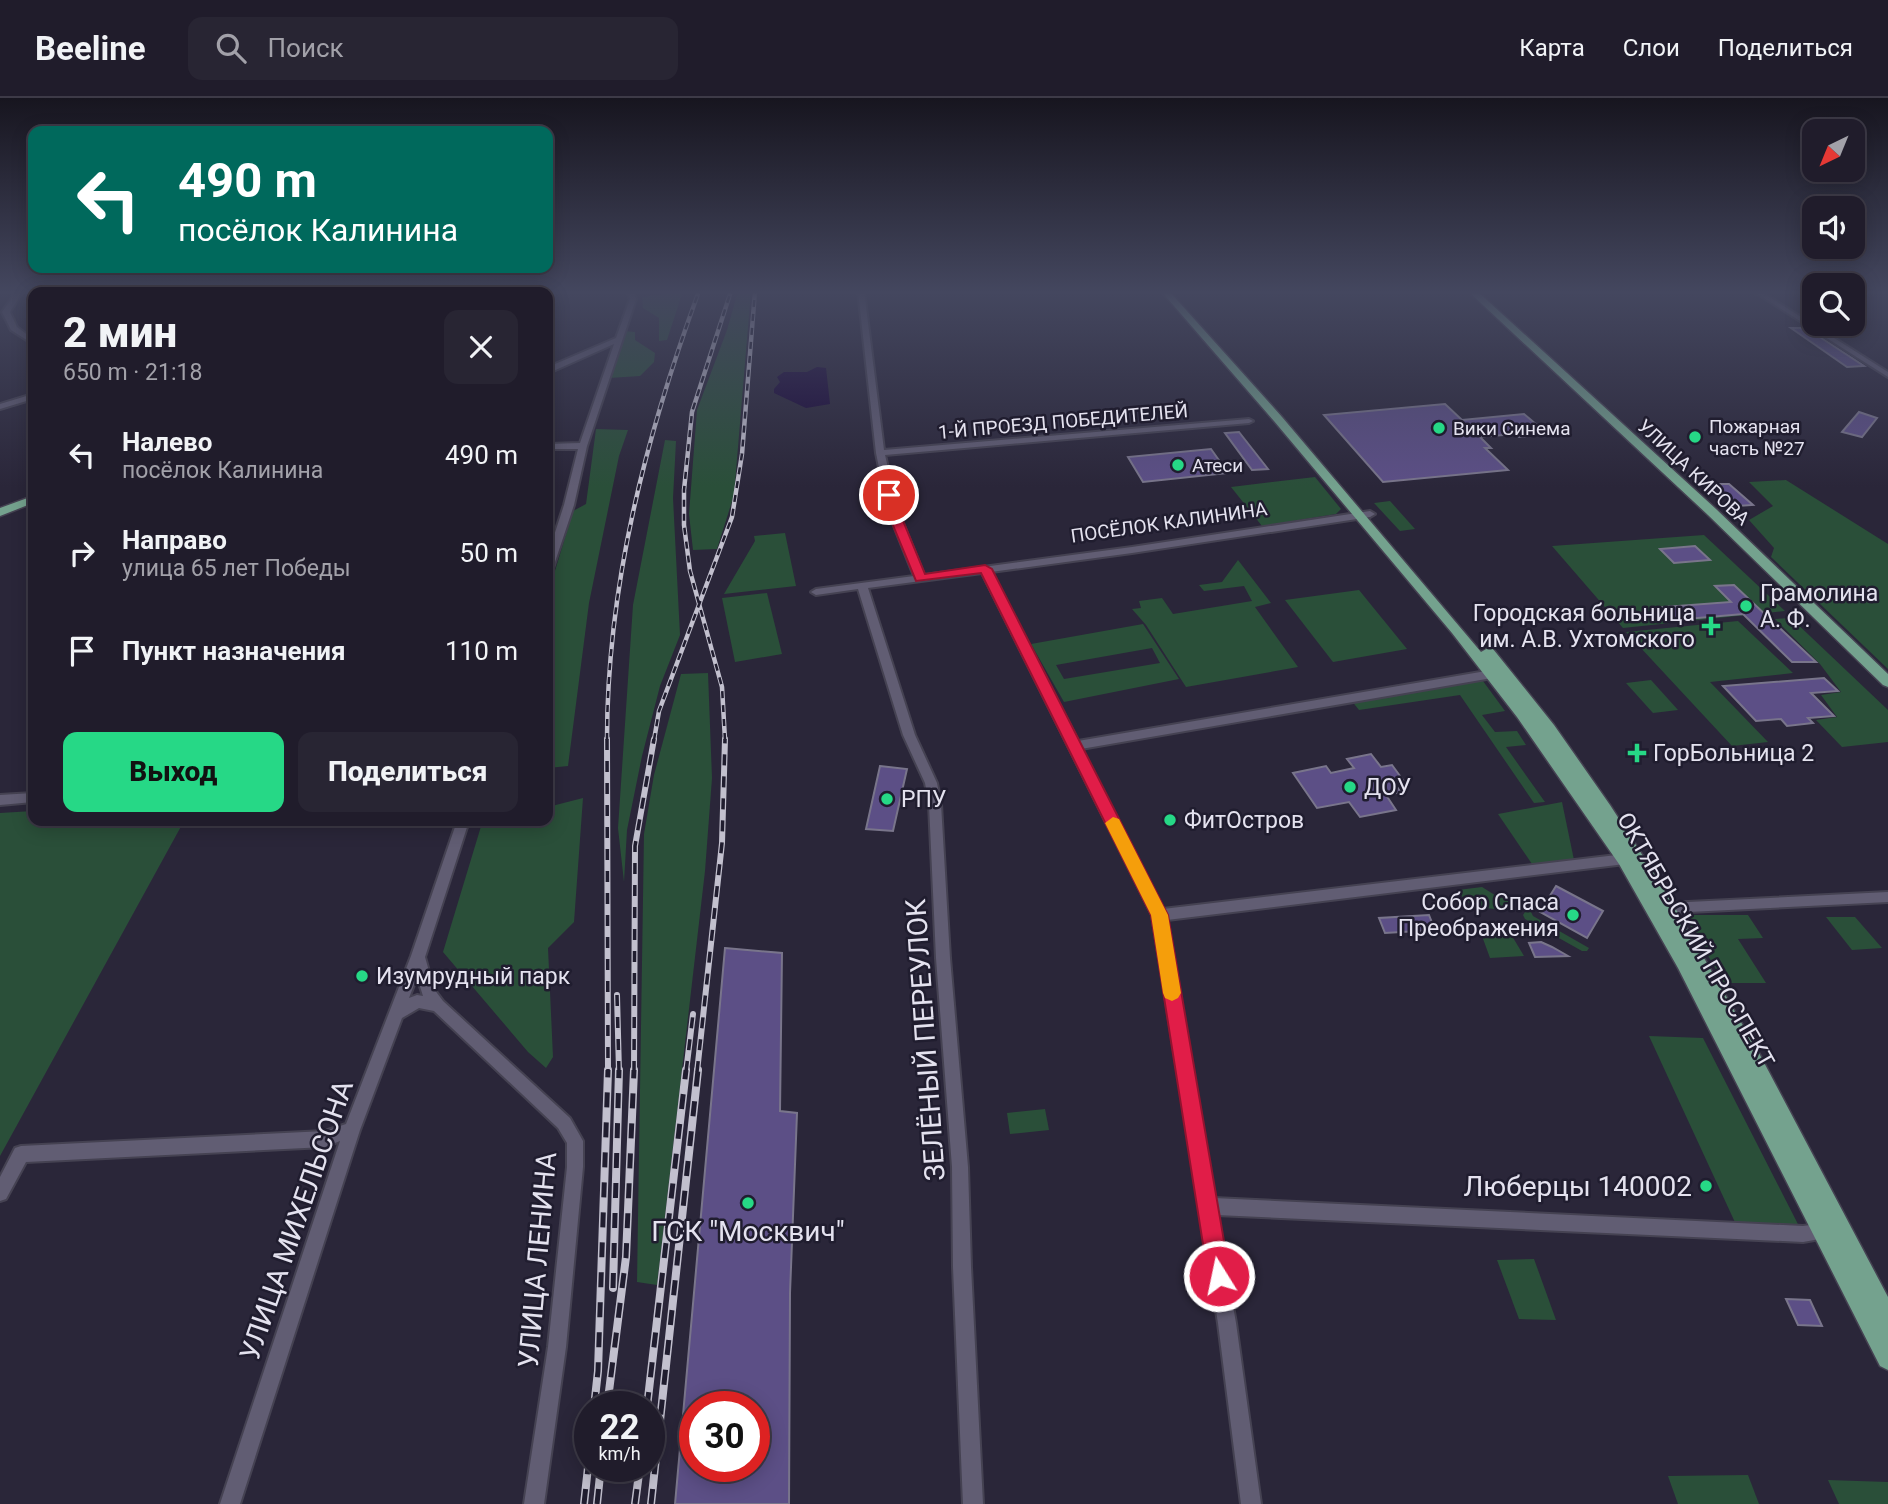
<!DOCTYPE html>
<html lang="ru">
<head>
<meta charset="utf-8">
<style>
  :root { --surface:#201c2b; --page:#282533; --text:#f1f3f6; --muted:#a2a1a9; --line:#3d3a47; --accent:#26d886 }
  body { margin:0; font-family:Roboto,sans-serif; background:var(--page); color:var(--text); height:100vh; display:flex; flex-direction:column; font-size:26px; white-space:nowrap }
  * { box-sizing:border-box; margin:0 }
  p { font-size:23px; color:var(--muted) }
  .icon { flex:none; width:38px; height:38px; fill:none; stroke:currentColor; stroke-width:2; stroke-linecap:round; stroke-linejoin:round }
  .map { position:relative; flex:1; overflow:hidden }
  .sheet { position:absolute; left:28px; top:189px; width:525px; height:539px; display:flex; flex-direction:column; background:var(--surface); border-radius:14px; box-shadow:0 4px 18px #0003,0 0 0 2px var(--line) }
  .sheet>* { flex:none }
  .hud { position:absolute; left:28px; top:28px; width:525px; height:147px; border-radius:14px; box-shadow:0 4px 18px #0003,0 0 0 2px var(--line); background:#00695c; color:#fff; overflow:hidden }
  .needle { width:46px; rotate:223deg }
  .buttons { position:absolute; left:1802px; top:21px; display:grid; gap:14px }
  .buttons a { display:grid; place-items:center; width:63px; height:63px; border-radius:14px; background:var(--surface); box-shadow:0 4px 18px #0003,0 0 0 2px var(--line); font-size:35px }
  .speed { position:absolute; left:574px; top:1293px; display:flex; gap:14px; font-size:35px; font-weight:700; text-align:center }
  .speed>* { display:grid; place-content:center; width:91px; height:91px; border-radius:50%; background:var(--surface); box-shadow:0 4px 18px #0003,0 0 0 2px var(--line); line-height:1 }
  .speed small { font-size:18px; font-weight:400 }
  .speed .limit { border:10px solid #d22; background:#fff; color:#111 }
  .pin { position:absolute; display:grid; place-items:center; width:60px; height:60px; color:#fff; margin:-30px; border:4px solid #fff; border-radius:50%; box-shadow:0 2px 7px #0007 }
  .me { position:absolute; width:77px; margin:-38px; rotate:350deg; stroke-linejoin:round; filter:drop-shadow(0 0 5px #0008) }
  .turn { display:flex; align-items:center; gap:24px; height:147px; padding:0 35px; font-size:32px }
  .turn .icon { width:91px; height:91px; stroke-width:2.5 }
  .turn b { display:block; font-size:49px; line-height:60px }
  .round { display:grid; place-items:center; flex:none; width:74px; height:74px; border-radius:14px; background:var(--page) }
  .headline { display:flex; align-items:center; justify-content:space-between; height:119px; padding:0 35px }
  h1 { font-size:42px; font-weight:800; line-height:52px }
  .button { display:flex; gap:14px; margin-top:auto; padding:14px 35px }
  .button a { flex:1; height:80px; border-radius:14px; background:var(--accent); color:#111; font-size:28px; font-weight:800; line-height:80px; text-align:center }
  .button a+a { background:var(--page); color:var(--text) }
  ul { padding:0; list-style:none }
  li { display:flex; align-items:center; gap:21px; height:98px; padding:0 35px }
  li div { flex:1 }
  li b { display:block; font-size:26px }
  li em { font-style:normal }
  header { display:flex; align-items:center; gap:42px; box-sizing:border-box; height:98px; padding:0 35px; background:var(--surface); border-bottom:2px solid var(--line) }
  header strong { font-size:33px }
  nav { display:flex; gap:38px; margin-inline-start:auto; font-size:24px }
  .search { width:490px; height:63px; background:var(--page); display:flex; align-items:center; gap:18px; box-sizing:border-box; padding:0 24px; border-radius:14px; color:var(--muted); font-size:26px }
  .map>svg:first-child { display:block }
  .green { fill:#2a4f39; fill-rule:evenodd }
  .water { fill:#190738 }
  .building { fill:#5c4f86; stroke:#79758b; stroke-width:2; fill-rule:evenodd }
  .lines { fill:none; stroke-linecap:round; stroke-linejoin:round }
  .minor-casing { stroke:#454252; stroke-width:4 }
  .major-casing { stroke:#454252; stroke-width:3 }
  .minor { fill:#615d73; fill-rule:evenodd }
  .major { fill:#74a28e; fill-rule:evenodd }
  .rail-far2-casing { stroke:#c2c0ce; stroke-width:4.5 }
  .rail-far1-casing { stroke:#c2c0ce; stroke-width:6 }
  .rail-casing { stroke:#c2c0ce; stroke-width:8 }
  .rail-far2 { stroke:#201d2f; stroke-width:2.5; stroke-dasharray:7; stroke-linecap:butt }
  .rail-far1 { stroke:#201d2f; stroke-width:3.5; stroke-dasharray:11; stroke-linecap:butt }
  .rail { stroke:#201d2f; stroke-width:5; stroke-dasharray:15; stroke-linecap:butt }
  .route { fill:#e11d48; stroke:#92132f; stroke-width:2 }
  .slow { fill:#f59e0b }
  .poi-dot { fill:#26d886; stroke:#201d2f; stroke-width:2.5 }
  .labels { text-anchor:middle; stroke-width:5; stroke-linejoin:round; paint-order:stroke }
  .far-street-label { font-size:19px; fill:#e4e2ef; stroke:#201d2f }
  .far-poi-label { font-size:19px; fill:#e4e2ef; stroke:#201d2f; text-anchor:start }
  .poi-label { font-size:23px; fill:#e4e2ef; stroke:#201d2f; text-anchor:start }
  .street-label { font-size:23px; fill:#e4e2ef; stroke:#201d2f }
  .near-street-label { font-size:28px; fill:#e4e2ef; stroke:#201d2f }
  .near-poi-label { font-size:28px; fill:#e4e2ef; stroke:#201d2f; text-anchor:end }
</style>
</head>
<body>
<header>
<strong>Beeline</strong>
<div class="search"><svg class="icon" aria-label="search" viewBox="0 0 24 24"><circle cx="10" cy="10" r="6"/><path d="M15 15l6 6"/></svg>Поиск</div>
<nav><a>Карта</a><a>Слои</a><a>Поделиться</a></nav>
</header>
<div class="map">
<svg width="1888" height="1406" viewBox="0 0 1888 1406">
  <rect width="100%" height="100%" fill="#2a2639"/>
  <g class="green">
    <polygon points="675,193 683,193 667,242 659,243 659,220 643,210 642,199 673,195"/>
    <polygon points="738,193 751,193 734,397 717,451 693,452 689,416 697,312 727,232"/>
    <polygon points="624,233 635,234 635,242 655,255 654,264 640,278 609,280"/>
    <polygon points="596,331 628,332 619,358 589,505 568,668 548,670 548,496 573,413 586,406"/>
    <polygon points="665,342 676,343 673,400 680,537 660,588 642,658 627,732 624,784 618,730 633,507"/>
    <polygon points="1315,379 1341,411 1336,416 1262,428 1231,389"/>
    <polygon points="1786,382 1888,446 1888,571 1771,459 1774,450 1749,422 1773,408 1749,384"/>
    <polygon points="1390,403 1415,431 1400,433 1374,405"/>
    <polygon points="785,435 796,488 724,496 755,443 754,438"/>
    <polygon points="1704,437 1785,513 1623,530 1552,448"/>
    <polygon points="1238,462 1271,505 1255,509 1298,569 1186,589 1146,527 1132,511 1141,510 1139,503 1162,500 1173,516 1252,503 1244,488 1204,493 1199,487 1222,484"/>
    <polygon points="1359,492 1407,551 1333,564 1285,502"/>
    <polygon points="767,495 782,556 735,564 722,500"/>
    <polygon points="1791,520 1888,612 1888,644 1842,649 1816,622 1837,619 1821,597 1841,594 1820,566 1775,521"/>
    <polygon points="1738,523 1793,575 1710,584 1768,644 1732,648 1626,534"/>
    <path d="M1143,526L1179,581L1064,604L1031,546ZM1152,550L1160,565L1064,581L1056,567Z"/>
    <polygon points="708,575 712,680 705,773 657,1187 637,1184 644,736 654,677 681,576"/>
    <polygon points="1480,579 1505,613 1482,617 1495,634 1517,633 1526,647 1506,649 1545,704 1534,705 1460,597 1359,612 1351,602"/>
    <polygon points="1651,582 1678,612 1653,615 1626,585"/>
    <polygon points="583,700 574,824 548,850 553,959 546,970 528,954 443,854 482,725 548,723 548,709"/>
    <polygon points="1562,704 1574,762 1532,766 1498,716"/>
    <polygon points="33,713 33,723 184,723 0,1058 0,715"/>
    <path d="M1482,789L1498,799L1512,802L1514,809L1512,812C1491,810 1468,813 1458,792Z"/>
    <polygon points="1533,802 1538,805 1531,814 1533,818 1589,850 1587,853 1582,853 1525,821 1523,817"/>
    <polygon points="1684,817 1748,817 1763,840 1738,841 1766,885 1724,885"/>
    <polygon points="1826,819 1855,819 1882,850 1852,852"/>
    <polygon points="1509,833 1524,858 1490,860 1482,838"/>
    <polygon points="1649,938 1703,940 1803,1136 1739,1133"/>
    <polygon points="1045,1011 1049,1032 1010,1036 1007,1015"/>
    <polygon points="1534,1161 1556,1222 1519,1221 1497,1162"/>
    <polygon points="1748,1377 1759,1406 1678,1406 1668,1378"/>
    <polygon points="1828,1382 1888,1384 1888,1406 1839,1406"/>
  </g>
  <polygon class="water" points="817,269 826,270 830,306 806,310 774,295 774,291 780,284 777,279 784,274 807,274"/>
  <g class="building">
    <polygon points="1791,230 1806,230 1864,268 1847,269"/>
    <polygon points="1445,306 1462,322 1524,316 1543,332 1527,334 1532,338 1519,339 1515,336 1480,339 1491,350 1485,350 1508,372 1383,384 1324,317"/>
    <polygon points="1859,314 1877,320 1862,339 1842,334"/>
    <polygon points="1239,334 1268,371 1252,372 1225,335"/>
    <polygon points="1211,351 1228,375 1143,384 1128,359"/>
    <polygon points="1713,386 1729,386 1753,407 1737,408"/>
    <polygon points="1695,448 1710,462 1674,465 1660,451"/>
    <polygon points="1734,487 1770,521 1816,564 1792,564 1743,516 1675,522 1663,509 1731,504 1715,488"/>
    <polygon points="1824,580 1838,593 1811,595 1834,618 1808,620 1813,625 1787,628 1781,621 1756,623 1723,588"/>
    <polygon points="1371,656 1381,669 1392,667 1403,682 1393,684 1401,694 1386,697 1396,712 1360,719 1349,704 1317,710 1293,675 1326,668 1331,675 1354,670 1347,661"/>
    <polygon points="880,668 907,671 893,733 866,731"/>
    <polygon points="1556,788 1603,813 1587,840 1540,814"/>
    <polygon points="1429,817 1435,832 1385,835 1379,820"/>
    <polygon points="1541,844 1552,849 1568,858 1535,859 1529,845"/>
    <path d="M725,850L782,855L780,1013L797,1015L790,1195L789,1406H675ZM695,1309H754V1368H695Z"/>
    <polygon points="1786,1201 1810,1202 1822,1228 1798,1227"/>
  </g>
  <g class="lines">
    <defs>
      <g id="minor">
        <polygon points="17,193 23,193 10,214 17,229 33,241 33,246 11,232 2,214"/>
        <polygon points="627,193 633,193 636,201 587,348 574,407 553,470 548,473 548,456 564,407 578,351 548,351 548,346 580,345 614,246 551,274 548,274 548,269 616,240 630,201"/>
        <polygon points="858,193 864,193 884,352 1249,321 1253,323 1249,325 885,357 898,413 924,477 1132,449 1370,413 1375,416 1370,419 1132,455 991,474 1078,643 1492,572 1497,576 1492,580 1081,651 1163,811 1625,756 1630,757 1631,761 1630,765 1625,766 1167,822 1214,1100 1803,1128 1825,1125 1831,1127 1833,1133 1831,1139 1803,1144 1217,1117 1236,1225 1261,1406 1241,1406 1218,1225 1152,817 982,475 868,490 915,637 937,685 941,706 950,860 968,1069 971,1169 983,1406 963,1406 953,1169 952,1069 936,860 929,706 925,685 903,637 858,491 816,497 811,494 816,491 914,478 888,413 876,355"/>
        <polygon points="1753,193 1760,193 1888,274 1888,279"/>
        <polygon points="33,296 33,301 0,311 0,306"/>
        <polygon points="33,695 33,704 0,707 0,697"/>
        <path d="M457,723H469L425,859L434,891L443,903L570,1020L583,1043V1069L566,1249L544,1406H524L548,1249L567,1069V1045L558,1030L434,913L419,910L402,920L360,1032L240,1406H220L340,1043L325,1049L26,1064L6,1101L0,1103V1079L15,1050L21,1048L325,1033L346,1026L411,858ZM417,879L423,898L417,897L409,900Z"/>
        <polygon points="1888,794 1888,804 1668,815 1663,814 1661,810 1663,806 1668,805"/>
      </g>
      <g id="major">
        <polygon points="549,193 561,193 548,199 548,194 545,194"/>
        <polygon points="1161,193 1169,193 1282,319 1481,554 1488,550 1493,551 1554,627 1610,707 1663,789 1760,957 1888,1199 1888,1272 1880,1268 1678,870 1619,766 1517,619 1452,535 1274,323"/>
        <polygon points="1468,193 1477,193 1716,411 1888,576 1888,589 1883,587 1708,417"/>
        <polygon points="33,398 33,405 0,418 0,410"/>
      </g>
    </defs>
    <use href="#minor" class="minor-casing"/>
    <use href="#major" class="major-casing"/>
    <use href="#minor" class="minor"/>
    <use href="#major" class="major"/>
    <defs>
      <g id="rail-far2">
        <path d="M607,642C607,487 646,338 699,193"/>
        <polyline points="654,642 659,613 732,419 742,356 755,193"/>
        <polyline points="725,642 722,589 690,473 684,427 684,392 692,314 731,193"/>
      </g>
      <g id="rail-far1">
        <polyline points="607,641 608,974"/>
        <polyline points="617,897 619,974"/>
        <polyline points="634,974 635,748 654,641"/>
        <polyline points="686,974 693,916"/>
        <polyline points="697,974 722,745 725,641"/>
      </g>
      <g id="rail">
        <polyline points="613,1190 619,972"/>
        <polyline points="594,1309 598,1273 608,972"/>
        <polyline points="607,1309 626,1159 634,972"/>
        <polyline points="647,1309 686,972"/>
        <polyline points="584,1406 590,1351"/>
        <polyline points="597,1406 601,1368"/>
        <polyline points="635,1406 640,1368"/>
        <polyline points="651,1406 698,972"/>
      </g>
    </defs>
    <use href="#rail-far2" class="rail-far2-casing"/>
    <use href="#rail-far1" class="rail-far1-casing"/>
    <use href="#rail" class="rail-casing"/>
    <use href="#rail-far2" class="rail-far2"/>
    <use href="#rail-far1" class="rail-far1"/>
    <use href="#rail" class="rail"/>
  </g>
  <linearGradient id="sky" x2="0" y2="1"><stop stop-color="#17151f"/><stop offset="0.5" stop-color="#44475f"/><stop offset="1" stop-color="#44475f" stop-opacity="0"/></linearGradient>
  <rect width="1888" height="389" fill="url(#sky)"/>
  <polygon class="route" points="889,394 895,397 899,413 925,476 985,467 992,471 1168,817 1230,1178 1227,1186 1219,1189 1211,1186 1208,1178 1151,817 981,475 916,483 887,413 884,397"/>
  <polygon class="slow" points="1113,719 1119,721 1168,817 1181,895 1178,900 1172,903 1165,900 1163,895 1151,817 1105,725"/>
  <g class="poi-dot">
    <circle cx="1439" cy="330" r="7"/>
    <circle cx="1695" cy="339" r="7"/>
    <circle cx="1178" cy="367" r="7"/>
    <circle cx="1746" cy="508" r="7"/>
    <path d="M1707.5 517.5h7v7h7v7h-7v7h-7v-7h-7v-7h7z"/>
    <path d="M1633.5 644.5h7v7h7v7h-7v7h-7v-7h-7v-7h7z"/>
    <circle cx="1350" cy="689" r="7"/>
    <circle cx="887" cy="701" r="7"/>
    <circle cx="1170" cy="722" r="7"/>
    <circle cx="1573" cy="817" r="7"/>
    <circle cx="362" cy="878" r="7"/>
    <circle cx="1706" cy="1088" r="7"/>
    <circle cx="748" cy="1105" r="7"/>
  </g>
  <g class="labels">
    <g class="far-street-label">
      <text transform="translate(1063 323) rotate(-5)" y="7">1-Й ПРОЕЗД ПОБЕДИТЕЛЕЙ</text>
      <text transform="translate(1694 374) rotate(43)" y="7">УЛИЦА КИРОВА</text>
      <text transform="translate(1169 424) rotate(-8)" y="7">ПОСЁЛОК КАЛИНИНА</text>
    </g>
    <g class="far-poi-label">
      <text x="1709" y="335">Пожарная<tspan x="1709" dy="22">часть №27</tspan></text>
      <text x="1453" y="337">Вики Синема</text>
      <text x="1192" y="374">Атеси</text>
    </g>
    <g class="poi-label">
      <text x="1760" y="503">Грамолина<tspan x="1760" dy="26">А. Ф.</tspan></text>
      <text x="1695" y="523" text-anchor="end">Городская больница<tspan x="1695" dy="26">им. А.В. Ухтомского</tspan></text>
      <text x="1653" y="663">ГорБольница 2</text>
      <text x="1364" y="697">ДОУ</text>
      <text x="901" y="709">РПУ</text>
      <text x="1184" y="730">ФитОстров</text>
      <text x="1559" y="812" text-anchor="end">Собор Спаса<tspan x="1559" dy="26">Преображения</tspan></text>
      <text x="376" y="886">Изумрудный парк</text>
    </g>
    <g class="street-label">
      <text transform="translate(1696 842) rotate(60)" y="8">ОКТЯБРЬСКИЙ ПРОСПЕКТ</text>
    </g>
    <g class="near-street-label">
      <text transform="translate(925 942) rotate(-94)" y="10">ЗЕЛЁНЫЙ ПЕРЕУЛОК</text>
      <text transform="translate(296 1122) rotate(-71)" y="10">УЛИЦА МИХЕЛЬСОНА</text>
      <text transform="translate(537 1162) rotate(-85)" y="10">УЛИЦА ЛЕНИНА</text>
    </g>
    <g class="near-poi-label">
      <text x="1692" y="1098">Люберцы 140002</text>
      <text x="748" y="1143" text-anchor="middle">ГСК "Москвич"</text>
    </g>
  </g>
</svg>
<div class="buttons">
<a><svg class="needle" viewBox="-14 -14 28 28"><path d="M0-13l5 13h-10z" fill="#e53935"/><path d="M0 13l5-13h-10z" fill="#a2a1a9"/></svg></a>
<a><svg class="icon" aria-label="sound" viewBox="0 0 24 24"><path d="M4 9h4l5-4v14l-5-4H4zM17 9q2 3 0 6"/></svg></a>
<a><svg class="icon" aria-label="search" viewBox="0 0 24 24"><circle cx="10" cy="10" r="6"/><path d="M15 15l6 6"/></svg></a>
</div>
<div class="speed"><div>22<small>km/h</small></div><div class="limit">30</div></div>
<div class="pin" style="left:889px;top:397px;background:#d93025"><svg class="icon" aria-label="arrive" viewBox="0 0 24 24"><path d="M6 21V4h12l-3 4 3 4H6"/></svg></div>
<svg class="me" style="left:1219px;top:1178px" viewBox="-20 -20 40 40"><circle r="17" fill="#e11d48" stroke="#fff" stroke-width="3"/><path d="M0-11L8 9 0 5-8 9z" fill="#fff"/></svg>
<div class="hud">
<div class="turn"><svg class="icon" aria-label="left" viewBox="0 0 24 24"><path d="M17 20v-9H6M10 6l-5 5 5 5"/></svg><div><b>490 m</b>посёлок Калинина</div></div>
</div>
<section class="sheet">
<div class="headline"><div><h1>2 мин</h1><p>650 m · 21:18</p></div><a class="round"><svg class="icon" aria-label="close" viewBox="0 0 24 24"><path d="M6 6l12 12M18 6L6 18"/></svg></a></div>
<ul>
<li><svg class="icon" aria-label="left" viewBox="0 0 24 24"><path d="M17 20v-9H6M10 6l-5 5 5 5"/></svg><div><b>Налево</b><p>посёлок Калинина</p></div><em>490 m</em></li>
<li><svg class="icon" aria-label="right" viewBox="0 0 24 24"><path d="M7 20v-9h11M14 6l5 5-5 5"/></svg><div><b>Направо</b><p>улица 65 лет Победы</p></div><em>50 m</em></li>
<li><svg class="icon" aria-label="arrive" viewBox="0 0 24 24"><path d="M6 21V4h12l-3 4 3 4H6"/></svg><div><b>Пункт назначения</b></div><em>110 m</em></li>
</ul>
<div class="button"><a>Выход</a><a>Поделиться</a></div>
</section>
</div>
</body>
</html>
